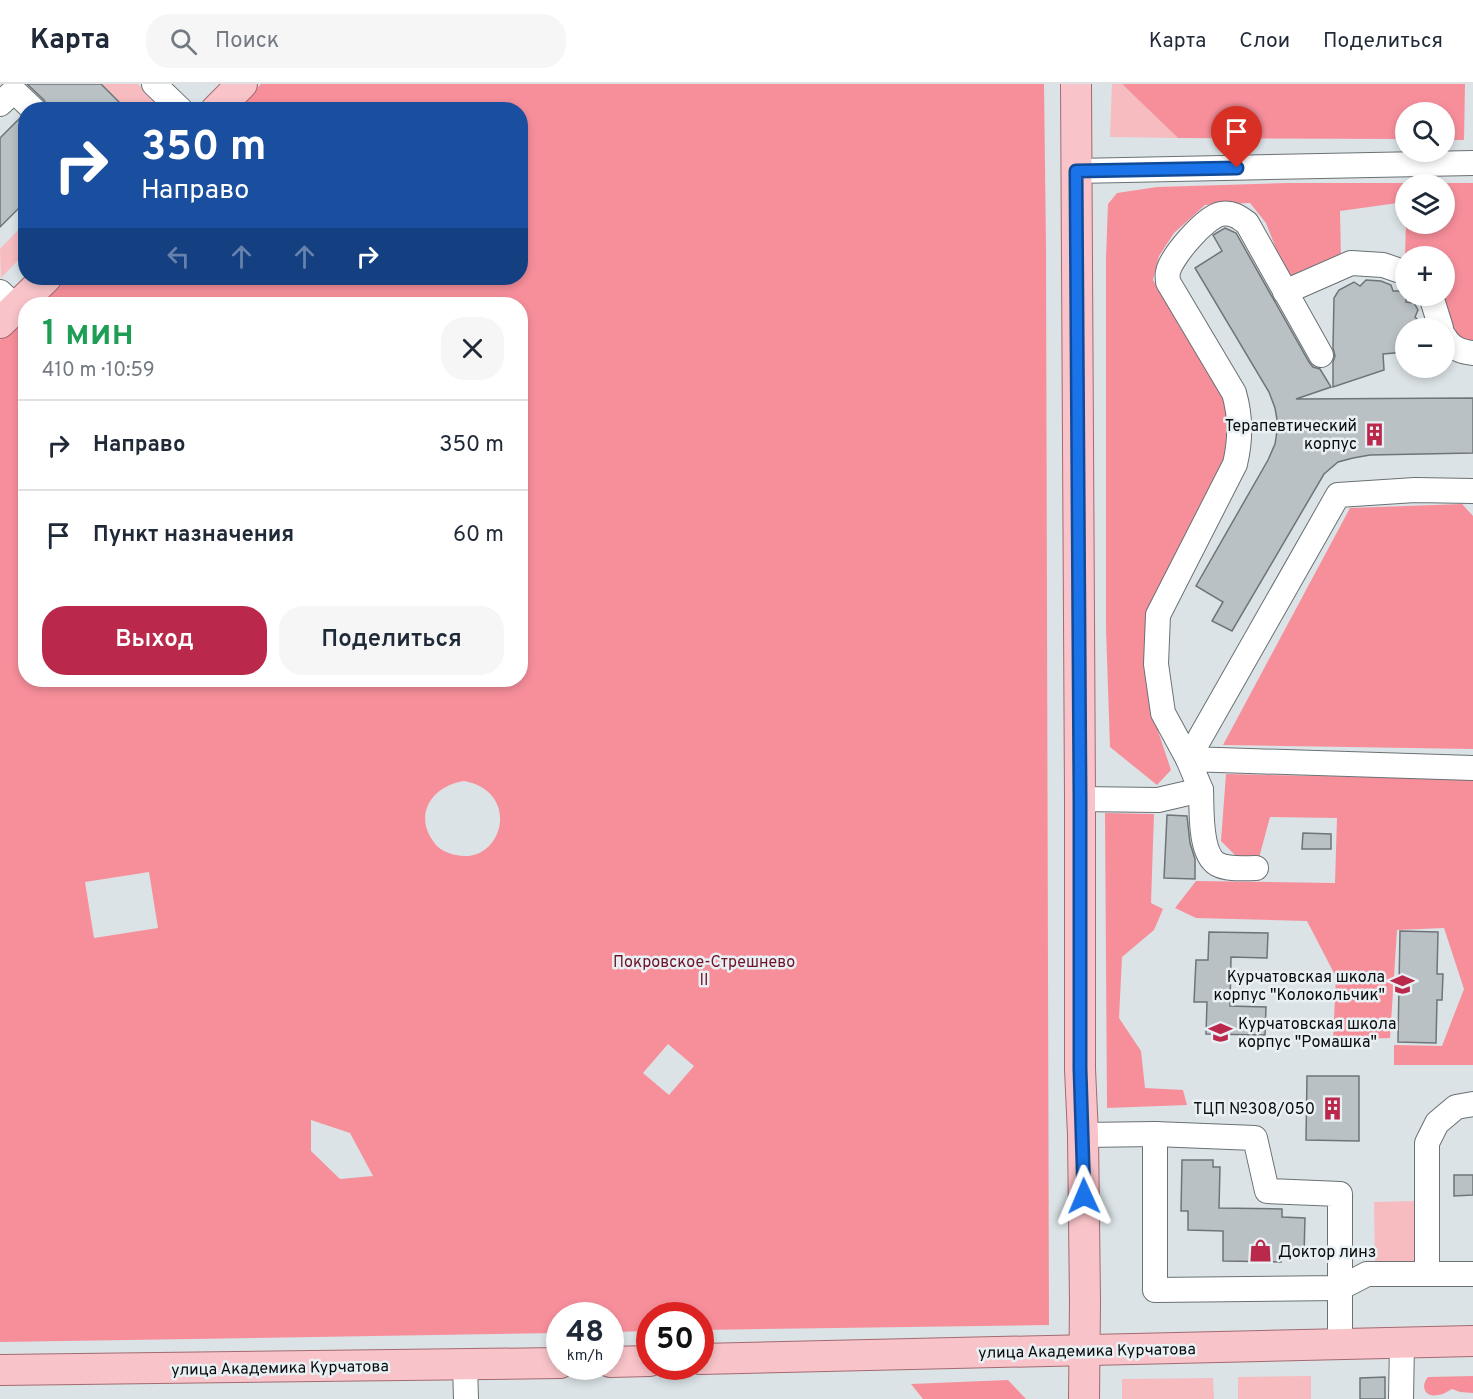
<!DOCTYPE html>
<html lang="ru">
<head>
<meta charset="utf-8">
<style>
  :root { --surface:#fff; --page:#f6f6f7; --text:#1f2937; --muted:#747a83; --line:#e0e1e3; --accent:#ba294b }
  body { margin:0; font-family:Overpass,sans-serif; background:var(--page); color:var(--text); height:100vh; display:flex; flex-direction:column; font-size:22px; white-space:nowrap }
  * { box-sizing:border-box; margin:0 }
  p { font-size:20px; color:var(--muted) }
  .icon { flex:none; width:33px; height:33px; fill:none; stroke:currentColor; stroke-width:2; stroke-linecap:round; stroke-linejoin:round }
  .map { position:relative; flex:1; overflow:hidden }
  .panel { position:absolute; left:18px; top:213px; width:510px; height:390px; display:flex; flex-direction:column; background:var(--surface); border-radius:24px; box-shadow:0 3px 9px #0003 }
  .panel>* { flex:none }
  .top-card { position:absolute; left:18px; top:18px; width:510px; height:183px; border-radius:24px; box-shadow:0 3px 9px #0003; background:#1a4fa0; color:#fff; overflow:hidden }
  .buttons { position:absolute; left:1395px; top:18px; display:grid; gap:12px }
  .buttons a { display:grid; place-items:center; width:60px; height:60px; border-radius:50%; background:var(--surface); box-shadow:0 3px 9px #0003; font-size:30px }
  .speed { position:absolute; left:546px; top:1218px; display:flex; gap:12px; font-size:30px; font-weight:700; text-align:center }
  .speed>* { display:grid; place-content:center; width:78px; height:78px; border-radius:50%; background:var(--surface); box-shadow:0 3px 9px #0003; line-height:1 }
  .speed small { font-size:15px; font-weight:400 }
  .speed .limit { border:9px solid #d22; background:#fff; color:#111 }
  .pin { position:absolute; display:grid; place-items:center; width:51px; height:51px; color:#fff; margin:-62px -26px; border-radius:50% 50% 50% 0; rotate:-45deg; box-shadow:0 0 6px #0007 }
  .pin .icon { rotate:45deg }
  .me { position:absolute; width:66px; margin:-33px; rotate:359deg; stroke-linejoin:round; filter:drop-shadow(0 0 4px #0008) }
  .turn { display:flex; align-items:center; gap:21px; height:126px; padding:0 24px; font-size:27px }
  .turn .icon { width:78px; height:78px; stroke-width:2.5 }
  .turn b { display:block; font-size:42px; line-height:51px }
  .lanes { display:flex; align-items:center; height:57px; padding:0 24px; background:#0003; justify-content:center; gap:30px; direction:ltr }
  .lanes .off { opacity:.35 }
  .round { display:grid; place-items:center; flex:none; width:63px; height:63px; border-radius:24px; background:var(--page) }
  .head { display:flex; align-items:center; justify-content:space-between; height:102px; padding:0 24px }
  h1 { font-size:36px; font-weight:600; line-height:45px; color:#1e9e55 }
  .cta { display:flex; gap:12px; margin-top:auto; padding:12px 24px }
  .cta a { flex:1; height:69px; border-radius:24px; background:var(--accent); color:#fff; font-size:24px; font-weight:600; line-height:69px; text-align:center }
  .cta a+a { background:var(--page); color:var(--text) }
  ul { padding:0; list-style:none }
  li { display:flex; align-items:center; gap:18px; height:90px; padding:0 24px; border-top:2px solid var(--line) }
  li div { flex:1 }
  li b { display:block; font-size:22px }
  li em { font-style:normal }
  header { display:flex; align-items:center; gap:36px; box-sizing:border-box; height:84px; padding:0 30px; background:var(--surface); border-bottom:2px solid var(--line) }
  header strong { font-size:28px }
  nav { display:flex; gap:33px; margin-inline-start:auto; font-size:21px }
  .search { width:420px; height:54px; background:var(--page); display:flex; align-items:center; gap:15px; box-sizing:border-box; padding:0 21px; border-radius:24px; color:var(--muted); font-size:22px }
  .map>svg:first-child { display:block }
  .green { fill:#f6bcc0 }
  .forest { fill:#f78f9b; fill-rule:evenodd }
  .building { fill:#bac1c4; stroke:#6e7578; stroke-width:1.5 }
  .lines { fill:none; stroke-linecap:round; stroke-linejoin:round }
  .minor-casing { stroke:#6a7174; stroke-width:26 }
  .major-casing { stroke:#a36a70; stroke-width:32 }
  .minor { stroke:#fff; stroke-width:24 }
  .major { stroke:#f9c4c9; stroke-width:30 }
  .route-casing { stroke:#114b97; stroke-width:15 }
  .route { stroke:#1a73e8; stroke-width:10 }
  .labels { text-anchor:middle; stroke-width:5; stroke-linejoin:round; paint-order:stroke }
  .poi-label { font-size:16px; fill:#0b0d0e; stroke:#e8f0f3; text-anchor:end }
  .park-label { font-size:16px; fill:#701329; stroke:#e8f0f3 }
  .street-label { font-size:16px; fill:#0b0d0e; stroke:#e8f0f3 }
</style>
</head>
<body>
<header>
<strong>Карта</strong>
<div class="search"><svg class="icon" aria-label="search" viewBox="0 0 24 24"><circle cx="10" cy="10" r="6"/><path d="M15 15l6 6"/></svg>Поиск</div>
<nav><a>Карта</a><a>Слои</a><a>Поделиться</a></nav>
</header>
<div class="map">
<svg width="1473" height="1315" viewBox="0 0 1473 1315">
  <rect width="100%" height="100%" fill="#dbe3e6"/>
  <g class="green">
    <polygon points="101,0 138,0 165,25 127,25"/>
    <polygon points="1112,0 1122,0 1178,54 1110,53"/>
    <polygon points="25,139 25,169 1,194 0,165"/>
    <polygon points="1417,1117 1418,1179 1375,1180 1374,1118"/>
    <polygon points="1311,1292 1311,1315 1238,1315 1238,1293"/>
    <polygon points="1213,1294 1214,1315 1122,1315 1122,1295"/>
  </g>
  <g class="forest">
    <path d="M261,0H1044L1046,164L1049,1241L701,1246L700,1232H650L649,1247L611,1248L610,1232H560L559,1249L0,1258V256L25,230L26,596H520V220H36L63,194H520V26L235,25ZM464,697C523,708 502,782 456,771C446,769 438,765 433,757C413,729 434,701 464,697ZM149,788L158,844L94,854L85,798ZM668,960L694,982L669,1011L643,989ZM311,1036L350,1049L373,1092L340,1095L311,1067Z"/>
    <polygon points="1122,0 1465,0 1464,56 1445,56 1444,28 1406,28 1405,55 1178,54"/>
    <polygon points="1287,99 1473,99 1473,261 1458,261 1442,212 1444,212 1444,172 1405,172 1406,140 1444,140 1444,100 1406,100 1405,118 1340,127 1341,176 1288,196 1266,139 1250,119 1205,121 1174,149 1159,172 1153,196 1228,321 1226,380 1149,529 1144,585 1155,638 1171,686 1157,701 1110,663 1106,545 1106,174 1108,120 1117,109 1157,103"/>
    <polygon points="1462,420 1473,432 1473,665 1223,661 1350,424"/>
    <polygon points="1226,690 1473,695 1473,981 1394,981 1394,961 1442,962 1464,905 1444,844 1397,846 1390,954 1333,956 1336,893 1307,837 1196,834 1175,824 1196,797 1335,799 1337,734 1270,733 1259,774 1240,776 1221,757"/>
    <polygon points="1105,729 1154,730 1151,819 1163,825 1154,846 1122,873 1119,934 1141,967 1145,1004 1183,1006 1187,1021 1107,1024"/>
    <path d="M1473,1292V1309L1460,1308L1452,1305C1448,1307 1443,1311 1438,1311C1425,1314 1420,1302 1428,1293Z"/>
    <polygon points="1008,1296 1026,1315 923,1315 911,1300"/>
  </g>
  <g class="building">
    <polygon points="27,0 101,0 127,26 49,26 44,16"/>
    <polygon points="21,33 26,37 26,117 0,143 0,54"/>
    <polygon points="1225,144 1236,149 1309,278 1313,283 1320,285 1331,303 1296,315 1473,314 1473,369 1370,371 1353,374 1338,378 1324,390 1232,547 1212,537 1223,518 1196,502 1268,376 1275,360 1278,341 1275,324 1269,308 1195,184 1222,167 1213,151"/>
    <polygon points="1366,196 1381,197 1391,201 1393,207 1399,207 1406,211 1406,218 1414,219 1418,226 1415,233 1426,244 1406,244 1406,268 1383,270 1384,286 1333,303 1333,278 1335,272 1333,264 1334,214 1339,206 1354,198 1360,202"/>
    <polygon points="1167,731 1187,732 1190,759 1195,775 1195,795 1164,794"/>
    <polygon points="1303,749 1331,750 1331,765 1302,765"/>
    <polygon points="1400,847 1438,848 1437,890 1443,890 1442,916 1437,916 1436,959 1398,958"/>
    <polygon points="1209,848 1268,849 1267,874 1231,873 1230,922 1266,923 1265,951 1206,950 1207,918 1194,918 1196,876 1208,876"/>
    <polygon points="1307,992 1359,992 1359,1057 1306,1056"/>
    <polygon points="1182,1076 1213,1076 1213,1083 1220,1083 1219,1124 1282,1125 1282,1133 1305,1134 1304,1171 1282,1171 1281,1178 1223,1177 1223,1147 1188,1146 1188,1127 1181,1127"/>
    <polygon points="1454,1091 1473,1091 1473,1111 1454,1112"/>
    <polygon points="1385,1293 1385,1315 1360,1315 1360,1294"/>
  </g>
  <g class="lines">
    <defs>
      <g id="minor">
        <polyline points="154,0 181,26"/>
        <polyline points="0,20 14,7 34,26"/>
        <polyline points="1076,87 1473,79"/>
        <polyline points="0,208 16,223"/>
        <polyline points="1285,208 1351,179 1383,181 1406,189"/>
        <polyline points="1431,212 1441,244"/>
        <path d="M1444,252C1451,264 1460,268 1473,269"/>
        <path d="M1188,675L1163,629L1156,580L1158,531L1235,380C1241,355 1241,333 1234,309L1168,198C1168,195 1167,191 1168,188C1171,173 1205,133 1221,130C1232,128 1239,133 1247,139L1321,271"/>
        <polyline points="1188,675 1338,411 1415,406 1473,407"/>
        <polyline points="1201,706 1188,675 1473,684"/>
        <path d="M1080,715L1158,716L1201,706C1202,725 1199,769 1217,780C1228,786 1244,784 1256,784"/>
        <polyline points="1155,1050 1155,1206 1340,1204 1367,1190 1473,1190"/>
        <polyline points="1083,1051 1155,1050 1255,1054 1267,1107 1340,1110 1340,1260"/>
        <polyline points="1427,1190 1427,1059 1437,1039 1456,1023 1473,1020"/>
        <polyline points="465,1281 466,1315"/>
        <polyline points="1401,1315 1402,1259"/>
      </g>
      <g id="major">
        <polyline points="1076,0 1080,715 1080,985 1083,1051 1085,1218 1084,1315"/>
        <polyline points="216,26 242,0"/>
        <polyline points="0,239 46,194"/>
        <polyline points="700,1275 1473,1257"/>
        <polyline points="610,1278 650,1277"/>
        <polyline points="0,1286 560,1279"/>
      </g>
    </defs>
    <use href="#minor" class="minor-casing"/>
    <use href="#major" class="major-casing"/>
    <use href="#minor" class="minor"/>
    <use href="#major" class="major"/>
  </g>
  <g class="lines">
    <defs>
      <polyline id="route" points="1084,1112 1080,985 1080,716 1076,87 1237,84"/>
    </defs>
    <use href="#route" class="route-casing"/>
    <use href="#route" class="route"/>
  </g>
  <defs>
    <symbol id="building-bare" viewBox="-9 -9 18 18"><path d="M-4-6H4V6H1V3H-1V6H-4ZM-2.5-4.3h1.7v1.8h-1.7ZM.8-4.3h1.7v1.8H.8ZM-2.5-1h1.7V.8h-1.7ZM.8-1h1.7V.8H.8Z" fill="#ba294b" stroke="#e8f0f3" stroke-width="2.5" paint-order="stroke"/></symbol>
    <symbol id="school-bare" viewBox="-9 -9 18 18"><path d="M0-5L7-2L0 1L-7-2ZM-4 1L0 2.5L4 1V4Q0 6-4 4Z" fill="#ba294b" stroke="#e8f0f3" stroke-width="2.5" paint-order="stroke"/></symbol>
    <symbol id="shop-bare" viewBox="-9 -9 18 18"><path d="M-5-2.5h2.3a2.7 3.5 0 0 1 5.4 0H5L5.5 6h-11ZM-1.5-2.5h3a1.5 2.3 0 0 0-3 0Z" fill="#ba294b" stroke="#e8f0f3" stroke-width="2.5" paint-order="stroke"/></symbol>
  </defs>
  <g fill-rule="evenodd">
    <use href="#building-bare" x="1358" y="334" width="33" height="33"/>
    <use href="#school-bare" x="1386" y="884" width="33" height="33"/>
    <use href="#school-bare" x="1204" y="932" width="33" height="33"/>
    <use href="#building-bare" x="1316" y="1008" width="33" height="33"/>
    <use href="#shop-bare" x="1244" y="1150" width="33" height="33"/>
  </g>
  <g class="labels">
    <g class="poi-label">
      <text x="1357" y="347">Терапевтический<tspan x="1357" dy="18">корпус</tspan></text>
      <text x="1385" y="898">Курчатовская школа<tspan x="1385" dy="18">корпус "Колокольчик"</tspan></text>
      <text x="1238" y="945" text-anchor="start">Курчатовская школа<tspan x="1238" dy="18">корпус "Ромашка"</tspan></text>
      <text x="1315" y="1030">ТЦП №308/050</text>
      <text x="1278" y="1173" text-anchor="start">Доктор линз</text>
    </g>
    <g class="park-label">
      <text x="704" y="883">Покровское-Стрешнево<tspan x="704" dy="18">II</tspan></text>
    </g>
    <g class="street-label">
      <text transform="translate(1087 1266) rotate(-1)" y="6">улица Академика Курчатова</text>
      <text transform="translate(280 1283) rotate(-1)" y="6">улица Академика Курчатова</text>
    </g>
  </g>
</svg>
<div class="buttons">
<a><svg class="icon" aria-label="search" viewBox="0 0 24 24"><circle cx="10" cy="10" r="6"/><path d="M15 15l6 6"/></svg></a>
<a><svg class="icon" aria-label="layers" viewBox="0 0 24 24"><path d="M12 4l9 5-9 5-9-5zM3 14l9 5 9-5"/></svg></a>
<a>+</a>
<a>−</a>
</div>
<div class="speed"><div>48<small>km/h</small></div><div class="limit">50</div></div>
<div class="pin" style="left:1237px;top:84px;background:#d93025"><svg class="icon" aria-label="arrive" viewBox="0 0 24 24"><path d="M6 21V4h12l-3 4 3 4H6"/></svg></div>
<svg class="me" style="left:1084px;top:1112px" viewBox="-20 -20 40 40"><path d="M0-17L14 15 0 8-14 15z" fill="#1a73e8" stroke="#fff" stroke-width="4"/></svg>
<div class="top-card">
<div class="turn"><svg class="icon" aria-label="right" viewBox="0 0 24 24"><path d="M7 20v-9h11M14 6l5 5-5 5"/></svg><div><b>350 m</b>Направо</div></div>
<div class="lanes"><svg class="icon off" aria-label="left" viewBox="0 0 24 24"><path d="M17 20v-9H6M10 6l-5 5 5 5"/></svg><svg class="icon off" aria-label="ahead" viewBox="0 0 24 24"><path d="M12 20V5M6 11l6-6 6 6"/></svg><svg class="icon off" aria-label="ahead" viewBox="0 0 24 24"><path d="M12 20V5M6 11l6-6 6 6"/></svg><svg class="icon" aria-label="right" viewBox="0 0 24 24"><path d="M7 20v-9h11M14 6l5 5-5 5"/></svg></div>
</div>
<section class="panel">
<div class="head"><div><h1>1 мин</h1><p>410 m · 10:59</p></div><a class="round"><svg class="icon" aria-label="close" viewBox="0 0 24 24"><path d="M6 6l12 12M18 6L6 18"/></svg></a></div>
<ul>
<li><svg class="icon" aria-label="right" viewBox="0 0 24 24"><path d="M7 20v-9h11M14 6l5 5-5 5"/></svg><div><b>Направо</b></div><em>350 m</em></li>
<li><svg class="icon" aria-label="arrive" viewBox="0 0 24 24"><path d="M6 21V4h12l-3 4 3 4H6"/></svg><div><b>Пункт назначения</b></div><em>60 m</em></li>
</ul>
<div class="cta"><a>Выход</a><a>Поделиться</a></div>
</section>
</div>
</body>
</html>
